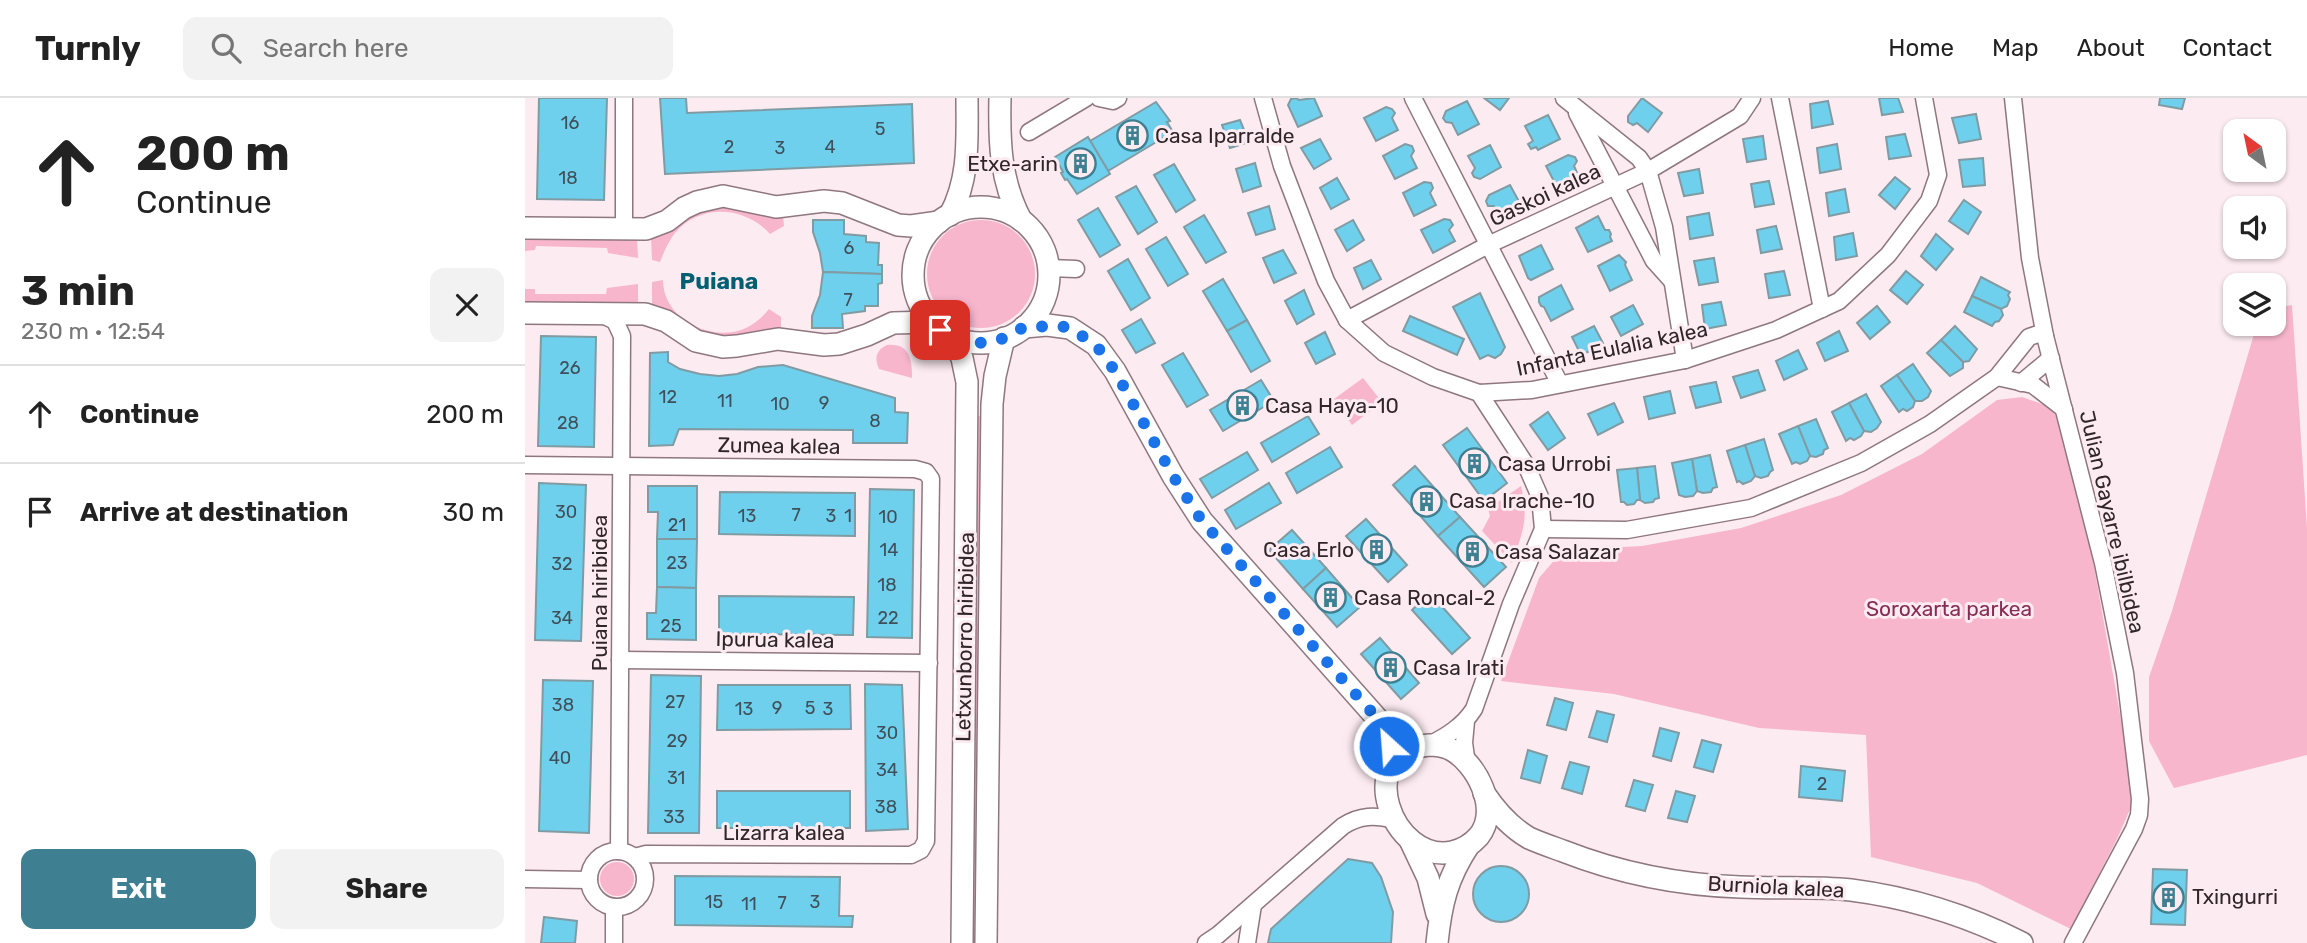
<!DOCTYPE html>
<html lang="en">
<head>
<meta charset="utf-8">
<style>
  :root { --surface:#fff; --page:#f2f2f2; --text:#222; --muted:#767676; --line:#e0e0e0; --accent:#3e7f91 }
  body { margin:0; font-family:Rubik,sans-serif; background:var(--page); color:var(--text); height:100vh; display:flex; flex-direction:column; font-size:26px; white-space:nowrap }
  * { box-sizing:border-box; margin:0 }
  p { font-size:23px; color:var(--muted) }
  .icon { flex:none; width:38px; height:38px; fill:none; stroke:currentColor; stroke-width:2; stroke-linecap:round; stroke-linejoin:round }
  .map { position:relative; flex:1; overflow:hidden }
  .sheet { display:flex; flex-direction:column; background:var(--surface); width:525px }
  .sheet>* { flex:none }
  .guide { background:#fff; color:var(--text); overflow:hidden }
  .needle { width:46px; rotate:327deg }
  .buttons { position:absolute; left:1698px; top:21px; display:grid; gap:14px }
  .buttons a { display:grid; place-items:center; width:63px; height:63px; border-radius:14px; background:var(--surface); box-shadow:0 2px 5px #0004; font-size:35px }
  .pin { position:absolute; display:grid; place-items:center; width:60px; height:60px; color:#fff; margin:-30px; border-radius:14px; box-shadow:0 4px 10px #0006 }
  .me { position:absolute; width:77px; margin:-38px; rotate:334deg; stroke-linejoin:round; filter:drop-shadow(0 0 5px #0008) }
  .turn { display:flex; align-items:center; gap:24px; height:147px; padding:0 21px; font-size:32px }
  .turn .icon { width:91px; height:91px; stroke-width:2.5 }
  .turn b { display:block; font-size:49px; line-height:60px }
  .round { display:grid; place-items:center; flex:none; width:74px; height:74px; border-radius:14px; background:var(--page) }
  .overview { display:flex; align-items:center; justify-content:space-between; height:119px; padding:0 21px }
  h1 { font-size:42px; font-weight:700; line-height:52px }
  .action { display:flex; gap:14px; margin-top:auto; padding:14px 21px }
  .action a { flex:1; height:80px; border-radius:14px; background:var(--accent); color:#fff; font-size:28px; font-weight:700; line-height:80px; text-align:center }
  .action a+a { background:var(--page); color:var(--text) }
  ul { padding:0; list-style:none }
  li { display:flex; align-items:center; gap:21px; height:98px; padding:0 21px; border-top:2px solid var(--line) }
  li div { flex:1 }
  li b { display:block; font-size:26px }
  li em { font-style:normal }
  header { display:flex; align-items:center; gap:42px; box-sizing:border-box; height:98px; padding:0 35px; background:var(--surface); border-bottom:2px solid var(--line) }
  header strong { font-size:33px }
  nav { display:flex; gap:38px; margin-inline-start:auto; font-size:24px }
  .search { width:490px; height:63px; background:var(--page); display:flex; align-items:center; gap:18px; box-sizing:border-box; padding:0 24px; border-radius:14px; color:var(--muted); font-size:26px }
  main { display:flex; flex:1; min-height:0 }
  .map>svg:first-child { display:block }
  .green { fill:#f8b6cc }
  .building { fill:#6ed0ec; stroke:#819ba3; stroke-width:2 }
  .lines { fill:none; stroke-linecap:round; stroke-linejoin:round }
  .street-casing { stroke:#8f777e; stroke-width:19 }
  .secondary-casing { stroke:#8f777e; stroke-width:24 }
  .street { stroke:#fff; stroke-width:16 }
  .secondary { stroke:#fff; stroke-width:21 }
  .route { stroke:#1a73e8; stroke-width:12; stroke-dasharray:0 21.6 }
  .labels { text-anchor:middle; stroke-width:6; stroke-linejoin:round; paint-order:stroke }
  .number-label { font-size:18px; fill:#40505a }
  .poi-label { font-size:21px; fill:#302629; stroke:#fcebf1; text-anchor:start }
  .street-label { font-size:21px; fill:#302629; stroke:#fcebf1 }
  .park-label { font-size:21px; fill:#872c54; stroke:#fcebf1 }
  .neighbourhood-label { font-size:23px; font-weight:bold; fill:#025e72; stroke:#fcebf1 }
</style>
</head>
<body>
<header>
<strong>Turnly</strong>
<div class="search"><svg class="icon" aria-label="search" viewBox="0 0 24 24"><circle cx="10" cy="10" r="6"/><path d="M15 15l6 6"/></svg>Search here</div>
<nav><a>Home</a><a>Map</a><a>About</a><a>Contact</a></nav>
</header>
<main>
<section class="sheet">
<div class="guide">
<div class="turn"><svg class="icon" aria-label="ahead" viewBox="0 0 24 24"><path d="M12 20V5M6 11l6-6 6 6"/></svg><div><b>200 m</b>Continue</div></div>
</div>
<div class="overview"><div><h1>3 min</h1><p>230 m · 12:54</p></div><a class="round"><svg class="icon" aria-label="close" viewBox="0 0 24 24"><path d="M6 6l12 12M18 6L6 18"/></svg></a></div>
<ul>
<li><svg class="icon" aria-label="ahead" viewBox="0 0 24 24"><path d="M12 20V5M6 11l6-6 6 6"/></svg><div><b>Continue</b></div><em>200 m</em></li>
<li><svg class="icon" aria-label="arrive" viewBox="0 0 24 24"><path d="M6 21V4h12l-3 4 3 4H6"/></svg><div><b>Arrive at destination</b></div><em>30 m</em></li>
</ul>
<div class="action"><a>Exit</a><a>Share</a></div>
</section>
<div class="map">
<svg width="1782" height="845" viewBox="0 0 1782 845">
  <rect width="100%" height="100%" fill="#fcebf1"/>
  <g class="green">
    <path d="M190,106L258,117L259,128L245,136C220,108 175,105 150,135C143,144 139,154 135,164L127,162L126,139L154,122Z"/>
    <circle cx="456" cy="176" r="54"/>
    <polygon points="0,138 112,139 113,160 83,155 82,150 11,148 10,152 0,153"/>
    <path d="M138,182C138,219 180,241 213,233C226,229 236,221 244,211L256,219V235L185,241L132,208H127V184Z"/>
    <polygon points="113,186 113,207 0,206 0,191 10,191 10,196 81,196 82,190"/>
    <polygon points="1767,207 1782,430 1782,657 1649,690 1624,643 1624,579 1647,513 1732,226 1748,226 1748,210"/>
    <path d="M362,247C385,245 387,262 387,280L354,271C349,260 351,252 362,247Z"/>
    <polygon points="838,280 857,304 827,327 809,301"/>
    <polygon points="1497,299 1523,308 1539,328 1556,394 1605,673 1606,709 1592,741 1546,831 1452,785 1346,759 1341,637 1234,630 1089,596 976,583 1014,480 1033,458 1058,451 1117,448 1216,430 1316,397 1397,356 1472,302"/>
    <polygon points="450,318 460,318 455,845 444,845"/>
    <path d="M996,388C1004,421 998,433 987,465L957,433L965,418L963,411Z"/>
    <circle cx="92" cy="781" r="17"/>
  </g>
  <g class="building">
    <polygon points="14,0 82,0 79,102 12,101"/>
    <polygon points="135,0 161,0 162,15 387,6 389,65 140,76"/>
    <polygon points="771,0 774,2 789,0 797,18 773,29 763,7 766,1"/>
    <polygon points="959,0 984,0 975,12"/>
    <polygon points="1117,0 1137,15 1123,34 1112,25 1108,27 1103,24 1103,18"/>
    <polygon points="1354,0 1373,0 1378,14 1357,17"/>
    <polygon points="1635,0 1660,0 1657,11 1634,7"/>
    <polygon points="942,3 954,26 933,37 927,25 921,24 918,20 921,13"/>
    <polygon points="1303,3 1308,26 1287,30 1285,6"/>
    <polygon points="631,4 645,23 642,24 648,34 583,73 565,43"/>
    <polygon points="861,9 867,11 870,15 867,20 873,32 851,43 839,20"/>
    <polygon points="1451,16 1456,41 1434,45 1427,20"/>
    <polygon points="1023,17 1035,41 1013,52 1011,49 1006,51 1003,46 1008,43 1000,28"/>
    <polygon points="715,22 724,44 705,50 697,27"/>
    <polygon points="1380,36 1386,58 1364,61 1361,39"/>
    <polygon points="1238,38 1241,61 1222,64 1218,41"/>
    <polygon points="563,39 585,76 552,96 542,81 540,82 536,75 538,74 530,59"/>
    <polygon points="795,41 806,61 789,71 776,50"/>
    <polygon points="880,46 887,48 889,53 886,58 892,70 870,81 858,58"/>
    <polygon points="1312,46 1316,71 1295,75 1292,50"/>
    <polygon points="965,47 976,69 955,81 949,79 947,75 950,70 943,58"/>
    <polygon points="1043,57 1050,59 1052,63 1049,68 1055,81 1033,91 1021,68"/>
    <polygon points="1458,60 1460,87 1438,89 1434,62"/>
    <polygon points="730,65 736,88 718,94 711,71"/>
    <polygon points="649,66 670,102 651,114 629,77"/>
    <polygon points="1174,71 1178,95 1159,98 1153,75"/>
    <polygon points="1370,79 1385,91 1370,111 1354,97"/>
    <polygon points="812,80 824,101 806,111 795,90"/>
    <polygon points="1244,83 1249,106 1230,109 1226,86"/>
    <polygon points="899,84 906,85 908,90 905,95 911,107 889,118 878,95"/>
    <polygon points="985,87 997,109 976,120 969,108 963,108 961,103 964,97"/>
    <polygon points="611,88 632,124 613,136 591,99"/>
    <polygon points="1320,91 1324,114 1304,118 1301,95"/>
    <polygon points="1439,102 1456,114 1443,136 1424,123"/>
    <polygon points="744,108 750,131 731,137 723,115"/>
    <polygon points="573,110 595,147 575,159 553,122"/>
    <polygon points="1184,115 1188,137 1165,141 1162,119"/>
    <polygon points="679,117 701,154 681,165 659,129"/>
    <polygon points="1073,118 1080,132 1084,132 1086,136 1085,139 1087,143 1063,154 1051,130"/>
    <polygon points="919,121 925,122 928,127 924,132 930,143 908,155 896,132"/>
    <polygon points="288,122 319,122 319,136 341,138 341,144 354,145 353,167 357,167 357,176 298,174 295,155 288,134"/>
    <polygon points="828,122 839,142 822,153 810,132"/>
    <polygon points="1251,128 1257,151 1236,155 1232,132"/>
    <polygon points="1328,135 1332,158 1311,162 1309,139"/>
    <polygon points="1411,136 1428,151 1411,172 1396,158"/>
    <polygon points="641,139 663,176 643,188 621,151"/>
    <polygon points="1016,147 1028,171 1006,182 1003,180 994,158"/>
    <polygon points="758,152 771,175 749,185 738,160"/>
    <polygon points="1094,157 1101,164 1100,167 1107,182 1085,193 1073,168"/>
    <polygon points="1189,160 1193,184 1174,187 1169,163"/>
    <polygon points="603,161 625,200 606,212 583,173"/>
    <polygon points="846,162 856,181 838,191 829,170"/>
    <polygon points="1259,173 1265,197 1244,200 1240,176"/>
    <polygon points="1381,173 1398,187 1382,206 1365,192"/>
    <polygon points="298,174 357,176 357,185 353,186 353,208 340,208 340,213 317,216 318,230 287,230 287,218 295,197"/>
    <polygon points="1456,179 1485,194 1483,197 1485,201 1482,208 1476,211 1447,198"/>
    <polygon points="698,181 722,222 702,233 678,193"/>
    <polygon points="1036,187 1048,211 1026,223 1019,209 1016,208 1014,204 1014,199"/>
    <polygon points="779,192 789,216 772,226 760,203"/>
    <polygon points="955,195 980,249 976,256 970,260 963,257 955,261 928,209"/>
    <polygon points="1447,198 1476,211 1478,217 1474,223 1470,224 1467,228 1439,214"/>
    <polygon points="1196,204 1201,227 1180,231 1177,207"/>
    <polygon points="1108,207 1118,226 1096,238 1086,219"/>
    <polygon points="1352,208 1365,224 1345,241 1332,225"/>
    <polygon points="885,218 939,241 932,257 878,233"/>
    <polygon points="616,221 630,245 611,255 597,232"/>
    <polygon points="722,222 745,263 726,274 702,233"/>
    <polygon points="1069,228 1079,247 1056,257 1047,239"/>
    <polygon points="1430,228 1452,251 1444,263 1438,264 1416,242"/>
    <polygon points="1314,233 1323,253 1300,263 1292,245"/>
    <polygon points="800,234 810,256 791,266 780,245"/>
    <polygon points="16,238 71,239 69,349 13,348"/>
    <polygon points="1416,242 1438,264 1438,270 1425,278 1402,255"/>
    <polygon points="1273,252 1282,271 1259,282 1251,263"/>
    <polygon points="143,254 143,264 155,271 175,276 194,278 212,276 233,269 258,267 370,300 370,314 383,315 382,345 328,345 328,332 154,331 148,347 124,348 125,255"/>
    <polygon points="658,255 683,297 662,309 637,267"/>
    <polygon points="1388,266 1406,293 1403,299 1397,303 1390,303 1372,277"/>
    <polygon points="1233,272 1240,292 1216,300 1208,279"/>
    <polygon points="1372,277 1390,303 1388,309 1382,313 1378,311 1374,314 1356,288"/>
    <polygon points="736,282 749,303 698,333 685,312"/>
    <polygon points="1191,284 1196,304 1171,310 1165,289"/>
    <polygon points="1145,293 1150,315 1124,321 1119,299"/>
    <polygon points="1341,296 1356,324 1352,330 1346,334 1339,333 1324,305"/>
    <polygon points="1089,305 1098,324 1073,337 1063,316"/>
    <polygon points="1324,305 1339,333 1336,338 1329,342 1325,340 1321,343 1307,314"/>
    <polygon points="1023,314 1040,340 1023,352 1005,327"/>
    <polygon points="783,318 794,336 747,364 736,345"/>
    <polygon points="1291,321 1303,350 1299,352 1298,356 1291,359 1285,358 1273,328"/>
    <polygon points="1273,328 1285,358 1282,363 1275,366 1271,364 1267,366 1254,336"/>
    <polygon points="942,330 982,385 959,403 918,347"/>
    <polygon points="1239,341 1248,372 1245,374 1243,378 1236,380 1230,378 1220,347"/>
    <polygon points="1220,347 1230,378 1226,383 1218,386 1214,383 1212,384 1202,353"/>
    <polygon points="805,349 817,369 772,395 761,375"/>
    <polygon points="722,354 733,372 687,400 675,381"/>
    <polygon points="1185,357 1192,389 1188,390 1186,394 1178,395 1172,393 1167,361"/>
    <polygon points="1167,361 1172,393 1168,398 1160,399 1154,397 1147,365"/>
    <polygon points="890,368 935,419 913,438 868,387"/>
    <polygon points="1130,368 1134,400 1130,401 1128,404 1120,405 1115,402 1112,370"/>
    <polygon points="1112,370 1115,402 1112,402 1109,406 1102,407 1099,404 1096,404 1092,372"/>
    <polygon points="14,385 61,387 56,543 10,542"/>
    <polygon points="744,385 756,405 711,431 700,412"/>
    <polygon points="123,388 172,388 172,441 132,441 133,414 123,414"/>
    <polygon points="345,391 389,392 387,540 342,539"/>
    <polygon points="195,394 330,395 330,438 194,436"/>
    <polygon points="935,419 981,469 959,489 913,438"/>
    <polygon points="841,421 882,467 863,484 821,438"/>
    <polygon points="767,432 801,470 778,491 744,452"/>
    <polygon points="132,441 172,441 171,490 132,489"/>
    <polygon points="801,470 835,509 812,529 778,491"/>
    <polygon points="132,489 171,490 171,542 122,541 122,515 131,515"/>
    <polygon points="905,495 945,540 927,556 887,512"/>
    <polygon points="194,498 329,499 328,537 194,536"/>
    <polygon points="855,540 894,585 876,601 836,556"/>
    <polygon points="126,577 176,578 174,735 123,735"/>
    <polygon points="18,582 68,583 64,735 14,733"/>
    <polygon points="340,586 377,587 383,731 341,733"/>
    <polygon points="193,587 325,587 326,631 192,632"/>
    <polygon points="1030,600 1048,605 1041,632 1022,627"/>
    <polygon points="1072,613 1089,617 1082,644 1064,639"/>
    <polygon points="1135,630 1154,635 1146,663 1128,658"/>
    <polygon points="1177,642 1196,647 1188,674 1169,669"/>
    <polygon points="1003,652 1022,658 1015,685 996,680"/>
    <polygon points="1045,664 1064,669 1057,696 1037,690"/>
    <polygon points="1276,668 1320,673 1317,703 1274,699"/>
    <polygon points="1109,682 1128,687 1120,713 1101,708"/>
    <rect x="192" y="693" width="133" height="37"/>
    <polygon points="1151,693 1170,698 1162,724 1143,720"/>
    <polygon points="823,761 847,765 856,779 868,814 866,845 743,845 746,831"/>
    <circle cx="976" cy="796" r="28"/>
    <polygon points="1628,771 1662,772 1660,827 1626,826"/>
    <polygon points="150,778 315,779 314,818 328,818 327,829 150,827"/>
    <polygon points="19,819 52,823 50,845 16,845"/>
  </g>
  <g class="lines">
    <defs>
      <g id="street">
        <polyline points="574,0 588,3 593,0"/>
        <path d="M738,0L757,68L801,183L822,222L859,255L908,279L954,295L1001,367L1015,399L1018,431L986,506L949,611C938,628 922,638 904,647"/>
        <polyline points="888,0 1035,286"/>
        <polyline points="1039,0 1114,60 1123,73 1139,129 1160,262"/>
        <polyline points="1255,0 1297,211"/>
        <polyline points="1488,0 1505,160 1520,238 1578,465 1600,575 1615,701 1614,717 1609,731 1548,845"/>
        <polyline points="1052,15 1129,163 1147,183"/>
        <polyline points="504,34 561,0"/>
        <polyline points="99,130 99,0"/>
        <polyline points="524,170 551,171"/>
        <polyline points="76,216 90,223 97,238 94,753"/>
        <polyline points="822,222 963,147 1123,73 1215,18 1227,0"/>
        <polyline points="1472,279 1508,287 1539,311"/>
        <polyline points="1496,285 1526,260"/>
        <polyline points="954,295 1007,292 1160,262 1251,232 1314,203 1363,157 1404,103 1413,77 1399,0"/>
        <polyline points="0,367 390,371 401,374 406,381 401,743 396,752 386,757 121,756 110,759"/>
        <polyline points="1018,431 1102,432 1226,410 1336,365 1405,326 1472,279 1504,239 1513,236 1520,238"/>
        <polyline points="95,562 404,565"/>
        <polyline points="941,623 939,645 942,666"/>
        <circle cx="92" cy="781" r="28"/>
        <polyline points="0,781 64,782"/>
        <polyline points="89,809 89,845"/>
        <path d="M681,845L693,837L818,728C835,717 850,717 870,722"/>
        <polyline points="722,845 728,807"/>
      </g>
      <g id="secondary">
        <path d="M475,0C474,44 475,82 496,122"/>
        <circle cx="456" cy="177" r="68"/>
        <path d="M425,117C445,80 442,41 442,0"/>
        <polyline points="0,130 121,131 142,123 159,110 172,104 198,98 251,109 299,103 317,105 373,127 386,128 414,124"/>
        <polyline points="0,215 120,216 141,223 171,243 198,249 212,248 253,241 299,247 314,246 342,237 368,225 407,224"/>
        <polyline points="499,229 522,227 545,230 571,247 590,273 648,378 677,423 858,627 874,639 894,648"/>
        <polyline points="425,237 437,260 442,284 437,845"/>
        <path d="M904,647C911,647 918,648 925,651C952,665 975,711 954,738C947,746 937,752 927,754C867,766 826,654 904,647Z"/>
        <path d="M959,695C971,713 985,729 1004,740C1015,745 1027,749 1038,753C1094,775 1155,787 1215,789C1252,791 1289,788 1326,792C1388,800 1442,817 1497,845"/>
        <polyline points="885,742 903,780 912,816"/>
        <polyline points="461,845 467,306 470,278 479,240"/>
        <path d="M912,845C916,806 922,780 944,747"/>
      </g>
    </defs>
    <use href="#street" class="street-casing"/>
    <use href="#secondary" class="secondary-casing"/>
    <use href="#street" class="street"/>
    <use href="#secondary" class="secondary"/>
  </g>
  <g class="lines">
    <polyline class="route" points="415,232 436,242 458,245 480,240 499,229 534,228 545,230 571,247 590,273 648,378 677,423 858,627 864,648"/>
  </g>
  <defs>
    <symbol id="building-ring" viewBox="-11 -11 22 22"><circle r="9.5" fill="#fcebf1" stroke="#3e7f91" stroke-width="1.5"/><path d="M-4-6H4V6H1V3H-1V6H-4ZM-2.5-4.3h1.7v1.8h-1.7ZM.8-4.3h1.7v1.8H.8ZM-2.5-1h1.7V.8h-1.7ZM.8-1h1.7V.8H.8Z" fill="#3e7f91"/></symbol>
  </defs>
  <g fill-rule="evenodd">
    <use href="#building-ring" x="590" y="20" width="35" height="35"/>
    <use href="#building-ring" x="538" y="48" width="35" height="35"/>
    <use href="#building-ring" x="700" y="290" width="35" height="35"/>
    <use href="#building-ring" x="932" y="348" width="35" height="35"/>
    <use href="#building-ring" x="884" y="386" width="35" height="35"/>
    <use href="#building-ring" x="834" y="434" width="35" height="35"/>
    <use href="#building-ring" x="930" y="436" width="35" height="35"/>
    <use href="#building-ring" x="788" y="482" width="35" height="35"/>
    <use href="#building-ring" x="848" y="552" width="35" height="35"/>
    <use href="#building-ring" x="1626" y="782" width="35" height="35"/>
  </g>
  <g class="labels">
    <g class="number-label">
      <text x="45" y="31">16</text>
      <text x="355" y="37">5</text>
      <text x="204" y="55">2</text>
      <text x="305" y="55">4</text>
      <text x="255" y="56">3</text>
      <text x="43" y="86">18</text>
      <text x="324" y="156">6</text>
      <text x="323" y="208">7</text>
      <text x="45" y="276">26</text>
      <text x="143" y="305">12</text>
      <text x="200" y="309">11</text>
      <text x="299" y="311">9</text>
      <text x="255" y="312">10</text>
      <text x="350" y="329">8</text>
      <text x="43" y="331">28</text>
      <text x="41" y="420">30</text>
      <text x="271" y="423">7</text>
      <text x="222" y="424">13</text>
      <text x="306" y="424">3</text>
      <text x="323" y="424">1</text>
      <text x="363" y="425">10</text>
      <text x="152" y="433">21</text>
      <text x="364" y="458">14</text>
      <text x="152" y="471">23</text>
      <text x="37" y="472">32</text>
      <text x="362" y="493">18</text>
      <text x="37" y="526">34</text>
      <text x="363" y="526">22</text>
      <text x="146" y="534">25</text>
      <text x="150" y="610">27</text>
      <text x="38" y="613">38</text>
      <text x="252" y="616">9</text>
      <text x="285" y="616">5</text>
      <text x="219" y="617">13</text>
      <text x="303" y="617">3</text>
      <text x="362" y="641">30</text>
      <text x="152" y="649">29</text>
      <text x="35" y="666">40</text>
      <text x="362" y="678">34</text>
      <text x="151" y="686">31</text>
      <text x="1297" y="692">2</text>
      <text x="361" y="715">38</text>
      <text x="149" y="725">33</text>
      <text x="189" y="810">15</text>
      <text x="290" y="810">3</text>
      <text x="257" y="811">7</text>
      <text x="224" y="812">11</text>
    </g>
    <g class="poi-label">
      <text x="630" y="45">Casa Iparralde</text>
      <text x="533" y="73" text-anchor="end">Etxe-arin</text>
      <text x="740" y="315">Casa Haya-10</text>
      <text x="973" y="373">Casa Urrobi</text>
      <text x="924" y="410">Casa Irache-10</text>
      <text x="829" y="459" text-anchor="end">Casa Erlo</text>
      <text x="970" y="461">Casa Salazar</text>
      <text x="829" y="507">Casa Roncal-2</text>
      <text x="888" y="577">Casa Irati</text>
      <text x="1667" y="806">Txingurri</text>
    </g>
    <g class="street-label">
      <text transform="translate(1020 97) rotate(-25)" y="7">Gaskoi kalea</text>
      <text transform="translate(1087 251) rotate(-12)" y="7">Infanta Eulalia kalea</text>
      <text transform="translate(254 348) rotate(1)" y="7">Zumea kalea</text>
      <text transform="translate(1587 424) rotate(77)" y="7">Julian Gayarre ibilbidea</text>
      <text transform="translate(75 495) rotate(-90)" y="7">Puiana hiribidea</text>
      <text transform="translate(440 539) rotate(-89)" y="7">Letxunborro hiribidea</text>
      <text transform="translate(250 542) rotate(1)" y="7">Ipurua kalea</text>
      <text x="259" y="742">Lizarra kalea</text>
      <text transform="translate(1251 789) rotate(3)" y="7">Burniola kalea</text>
    </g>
    <g class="park-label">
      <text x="1424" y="518">Soroxarta parkea</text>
    </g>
    <g class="neighbourhood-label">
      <text x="194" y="191">Puiana</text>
    </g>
  </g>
</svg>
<div class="buttons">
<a><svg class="needle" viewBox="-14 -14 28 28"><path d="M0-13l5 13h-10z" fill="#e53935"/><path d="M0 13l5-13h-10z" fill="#767676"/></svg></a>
<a><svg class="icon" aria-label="sound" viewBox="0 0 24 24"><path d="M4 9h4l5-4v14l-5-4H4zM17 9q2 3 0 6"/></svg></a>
<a><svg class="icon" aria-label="layers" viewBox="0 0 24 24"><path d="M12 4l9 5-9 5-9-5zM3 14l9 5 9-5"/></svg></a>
</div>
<div class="pin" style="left:415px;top:232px;background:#d93025"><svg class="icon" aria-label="arrive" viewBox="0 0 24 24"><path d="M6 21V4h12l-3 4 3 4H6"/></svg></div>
<svg class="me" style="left:864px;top:648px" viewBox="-20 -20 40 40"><circle r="17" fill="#1a73e8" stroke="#fff" stroke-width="3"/><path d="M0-11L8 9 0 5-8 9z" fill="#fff"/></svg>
</div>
</main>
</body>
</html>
